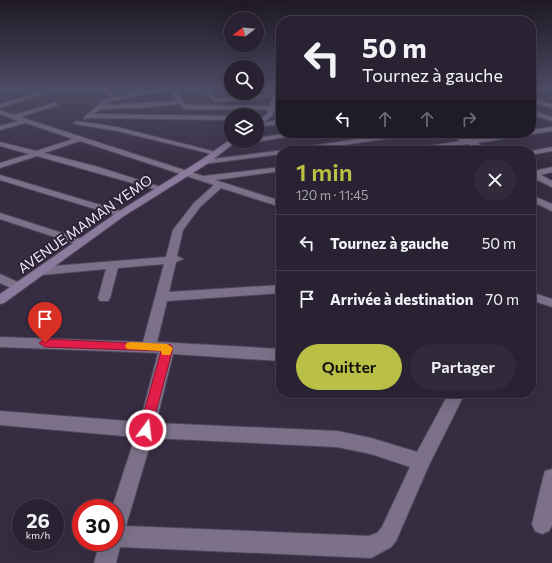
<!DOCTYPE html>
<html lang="fr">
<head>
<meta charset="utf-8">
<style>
  :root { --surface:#292232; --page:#312a3a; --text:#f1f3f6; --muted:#a5a4ac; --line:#453f4d; --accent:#bac045 }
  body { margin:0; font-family:Commissioner,sans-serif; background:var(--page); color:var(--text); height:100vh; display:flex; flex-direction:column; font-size:15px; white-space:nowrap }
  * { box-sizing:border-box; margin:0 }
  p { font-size:13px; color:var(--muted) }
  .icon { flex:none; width:22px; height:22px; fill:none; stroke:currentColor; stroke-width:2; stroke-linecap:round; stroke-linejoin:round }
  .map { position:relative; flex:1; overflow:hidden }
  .details { position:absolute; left:276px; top:146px; width:260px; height:252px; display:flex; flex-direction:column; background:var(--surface); border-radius:16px; box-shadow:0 4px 16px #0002,0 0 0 1px var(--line) }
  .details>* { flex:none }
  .banner { position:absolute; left:276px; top:16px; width:260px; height:122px; border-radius:16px; box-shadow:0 4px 16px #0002,0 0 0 1px var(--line); background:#292232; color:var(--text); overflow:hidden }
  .needle { width:26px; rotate:254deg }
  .fabs { position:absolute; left:224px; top:12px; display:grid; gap:8px }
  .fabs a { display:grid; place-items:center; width:40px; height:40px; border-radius:50%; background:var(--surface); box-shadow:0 4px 16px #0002,0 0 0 1px var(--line); font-size:20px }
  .speed { position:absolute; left:12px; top:499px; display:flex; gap:8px; font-size:20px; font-weight:700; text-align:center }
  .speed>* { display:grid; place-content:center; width:52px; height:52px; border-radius:50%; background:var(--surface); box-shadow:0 4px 16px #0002,0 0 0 1px var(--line); line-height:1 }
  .speed small { font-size:10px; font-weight:400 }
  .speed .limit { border:6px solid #d22; background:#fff; color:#111 }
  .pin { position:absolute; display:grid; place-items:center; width:34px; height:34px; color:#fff; margin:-41px -17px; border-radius:50% 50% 50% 0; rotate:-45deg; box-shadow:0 0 4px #0007 }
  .pin .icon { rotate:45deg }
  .me { position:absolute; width:44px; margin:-22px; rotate:15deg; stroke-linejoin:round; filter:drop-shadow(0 0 3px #0008) }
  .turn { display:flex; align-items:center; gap:14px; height:84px; padding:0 20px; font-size:18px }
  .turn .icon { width:52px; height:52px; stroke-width:2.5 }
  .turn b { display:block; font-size:28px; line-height:34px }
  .lanes { display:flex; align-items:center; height:38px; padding:0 20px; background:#0003; justify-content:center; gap:20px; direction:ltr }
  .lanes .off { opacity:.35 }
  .round { display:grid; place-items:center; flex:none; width:42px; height:42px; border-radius:21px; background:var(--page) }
  .headline { display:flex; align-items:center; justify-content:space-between; height:68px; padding:0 20px }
  h1 { font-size:24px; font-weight:600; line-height:30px; color:var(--accent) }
  .cta { display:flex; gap:8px; margin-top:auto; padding:8px 20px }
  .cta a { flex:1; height:46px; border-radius:24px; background:var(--accent); color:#111; font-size:16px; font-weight:600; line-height:46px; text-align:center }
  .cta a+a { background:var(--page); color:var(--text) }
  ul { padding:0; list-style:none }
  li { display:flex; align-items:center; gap:12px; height:56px; padding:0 20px; border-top:1px solid var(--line) }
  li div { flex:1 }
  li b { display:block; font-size:15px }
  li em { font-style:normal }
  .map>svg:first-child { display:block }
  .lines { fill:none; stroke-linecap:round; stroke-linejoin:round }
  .street-casing { stroke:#51485a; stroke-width:2 }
  .secondary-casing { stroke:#51485a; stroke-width:2 }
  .street { fill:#7c7189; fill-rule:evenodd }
  .secondary { fill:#8c7b9e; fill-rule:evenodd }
  .route { fill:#e11d48; stroke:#92132f }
  .slow { fill:#f59e0b }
  .labels { text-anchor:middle; stroke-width:4; stroke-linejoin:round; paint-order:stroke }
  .street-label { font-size:14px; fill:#f0e9f7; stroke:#2d2337 }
</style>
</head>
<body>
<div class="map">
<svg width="552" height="563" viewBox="0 0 552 563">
  <rect width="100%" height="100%" fill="#372d42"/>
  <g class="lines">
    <defs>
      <g id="street">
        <polygon points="52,88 61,88 0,108 0,104"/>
        <path d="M100,88H106L117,97L140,91L185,88L176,90L186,105L281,106V110L184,109L179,104L141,108L101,109L94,114L231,116V120L90,118L84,119V117L104,100L112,98ZM171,91L177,101L105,105L108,102L140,95Z"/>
        <polygon points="201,88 206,88 216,98 276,94 279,96 215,102"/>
        <polygon points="531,90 538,89 541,91 531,94"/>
        <polygon points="531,98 552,104 552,108 531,102"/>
        <path d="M56,102L58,105L20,117L203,176L281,167V171L215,180L281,201V207L221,188L200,207L183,230L177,256L183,259L176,262L169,292L281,285V293L167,301L157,342L281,349V361L173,354L156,423L337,431L371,438L417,452L449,393H465L429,465L396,541L391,547L371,558L120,547L116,563H94L100,542H115V508H112L135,437L0,425V411L140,422L158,353L0,347V337L143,342L164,264L118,268L110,298L108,301H100L98,298L106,269L41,275L35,271L41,267L166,257L173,230L194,203L214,185L80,141L44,153L95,166L164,188L163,190H157L37,156L0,168V163L29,154L0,146V142L36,151L73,139L26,123L0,130V126L19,121L0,114V110L14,115ZM152,438L337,447L371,454L410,467L382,527L377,533L369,536L126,526Z"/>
        <polygon points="531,110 552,117 552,121 531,114"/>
        <polygon points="281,120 281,124 257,127 257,123"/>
        <polygon points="77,121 117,127 220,153 216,155 117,131 75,124 74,123"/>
        <path d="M552,127V131L477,143L492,151H482L468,144L422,151H404L408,149L461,141L448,133C458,133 464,139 471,139C491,139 511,133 531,133V130Z"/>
        <polygon points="290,133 307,133 257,142 254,141 257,141 257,138"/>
        <polygon points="398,133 415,133 412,135 302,151 281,151 281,154 204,164 200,162 204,160 284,150"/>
        <path d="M231,140V141H251C246,145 233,146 228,142Z"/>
        <polygon points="552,147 552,151 531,155 530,151"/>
        <polygon points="552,167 552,172 541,175 552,181 552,187 531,177 531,171 534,171"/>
        <polygon points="0,175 124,212 126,214 124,216 118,216 0,180"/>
        <polygon points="531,195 552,204 552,211 531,201"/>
        <polygon points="0,213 84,240 85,242 80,245 76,244 0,219"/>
        <polygon points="0,274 22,284 24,287 18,291 0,283"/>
        <polygon points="531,292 552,299 552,307 531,300"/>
        <polygon points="552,469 552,525 549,531 542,534 535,531 532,524 543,478 545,471"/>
      </g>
      <g id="secondary">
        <polygon points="270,88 275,88 279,96 272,116 257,127 257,122 267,114 273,96"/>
        <polygon points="231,139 231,141 237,141 207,164 124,216 4,303 0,304 0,294 118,212 201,160"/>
      </g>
    </defs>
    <use href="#street" class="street-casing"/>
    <use href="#secondary" class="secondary-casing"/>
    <use href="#street" class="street"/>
    <use href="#secondary" class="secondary"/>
  </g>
  <linearGradient id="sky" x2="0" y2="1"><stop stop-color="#1e1924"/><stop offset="0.53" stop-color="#4d4c65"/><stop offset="1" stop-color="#4d4c65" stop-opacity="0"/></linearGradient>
  <rect width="552" height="167" fill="url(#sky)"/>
  <polygon class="route" points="45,339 171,345 173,348 150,434 146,436 141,434 139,430 161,351 45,347 39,343"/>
  <polygon class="slow" points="130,342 167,344 173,348 170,355 162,355 161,351 127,349 125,346 127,343"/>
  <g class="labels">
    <g class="street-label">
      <text transform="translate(85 224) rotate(-35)" y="5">AVENUE MAMAN YEMO</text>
    </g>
  </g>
</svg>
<div class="fabs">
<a><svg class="needle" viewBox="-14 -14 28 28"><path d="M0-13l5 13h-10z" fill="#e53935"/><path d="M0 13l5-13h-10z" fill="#a5a4ac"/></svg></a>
<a><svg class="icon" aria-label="search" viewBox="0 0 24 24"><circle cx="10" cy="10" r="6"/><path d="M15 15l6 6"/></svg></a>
<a><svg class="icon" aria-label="layers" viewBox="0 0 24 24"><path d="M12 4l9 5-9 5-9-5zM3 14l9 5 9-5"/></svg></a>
</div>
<div class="speed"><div>26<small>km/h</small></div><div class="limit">30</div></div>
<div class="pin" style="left:45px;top:343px;background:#d93025"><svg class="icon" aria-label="arrive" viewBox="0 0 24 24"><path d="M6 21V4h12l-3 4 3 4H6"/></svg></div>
<svg class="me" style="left:146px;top:430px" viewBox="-20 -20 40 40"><circle r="17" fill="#e11d48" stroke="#fff" stroke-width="3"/><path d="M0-11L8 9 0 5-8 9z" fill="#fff"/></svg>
<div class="banner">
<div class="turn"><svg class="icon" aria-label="left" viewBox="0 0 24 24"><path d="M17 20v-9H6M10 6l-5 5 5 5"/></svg><div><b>50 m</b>Tournez à gauche</div></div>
<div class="lanes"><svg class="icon" aria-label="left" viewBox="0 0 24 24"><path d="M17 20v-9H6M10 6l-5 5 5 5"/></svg><svg class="icon off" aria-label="ahead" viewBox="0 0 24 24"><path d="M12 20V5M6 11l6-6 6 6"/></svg><svg class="icon off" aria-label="ahead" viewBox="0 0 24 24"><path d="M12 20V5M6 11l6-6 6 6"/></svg><svg class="icon off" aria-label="right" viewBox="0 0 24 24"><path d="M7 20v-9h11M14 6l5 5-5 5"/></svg></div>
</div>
<section class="details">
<div class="headline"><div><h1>1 min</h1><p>120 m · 11:45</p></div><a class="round"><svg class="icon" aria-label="close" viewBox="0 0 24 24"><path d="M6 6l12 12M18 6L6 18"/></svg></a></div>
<ul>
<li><svg class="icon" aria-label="left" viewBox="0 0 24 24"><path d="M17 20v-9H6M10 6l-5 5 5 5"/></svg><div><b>Tournez à gauche</b></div><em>50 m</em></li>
<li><svg class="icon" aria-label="arrive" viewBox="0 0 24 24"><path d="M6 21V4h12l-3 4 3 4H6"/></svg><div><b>Arrivée à destination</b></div><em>70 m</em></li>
</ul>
<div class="cta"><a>Quitter</a><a>Partager</a></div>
</section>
</div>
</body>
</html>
